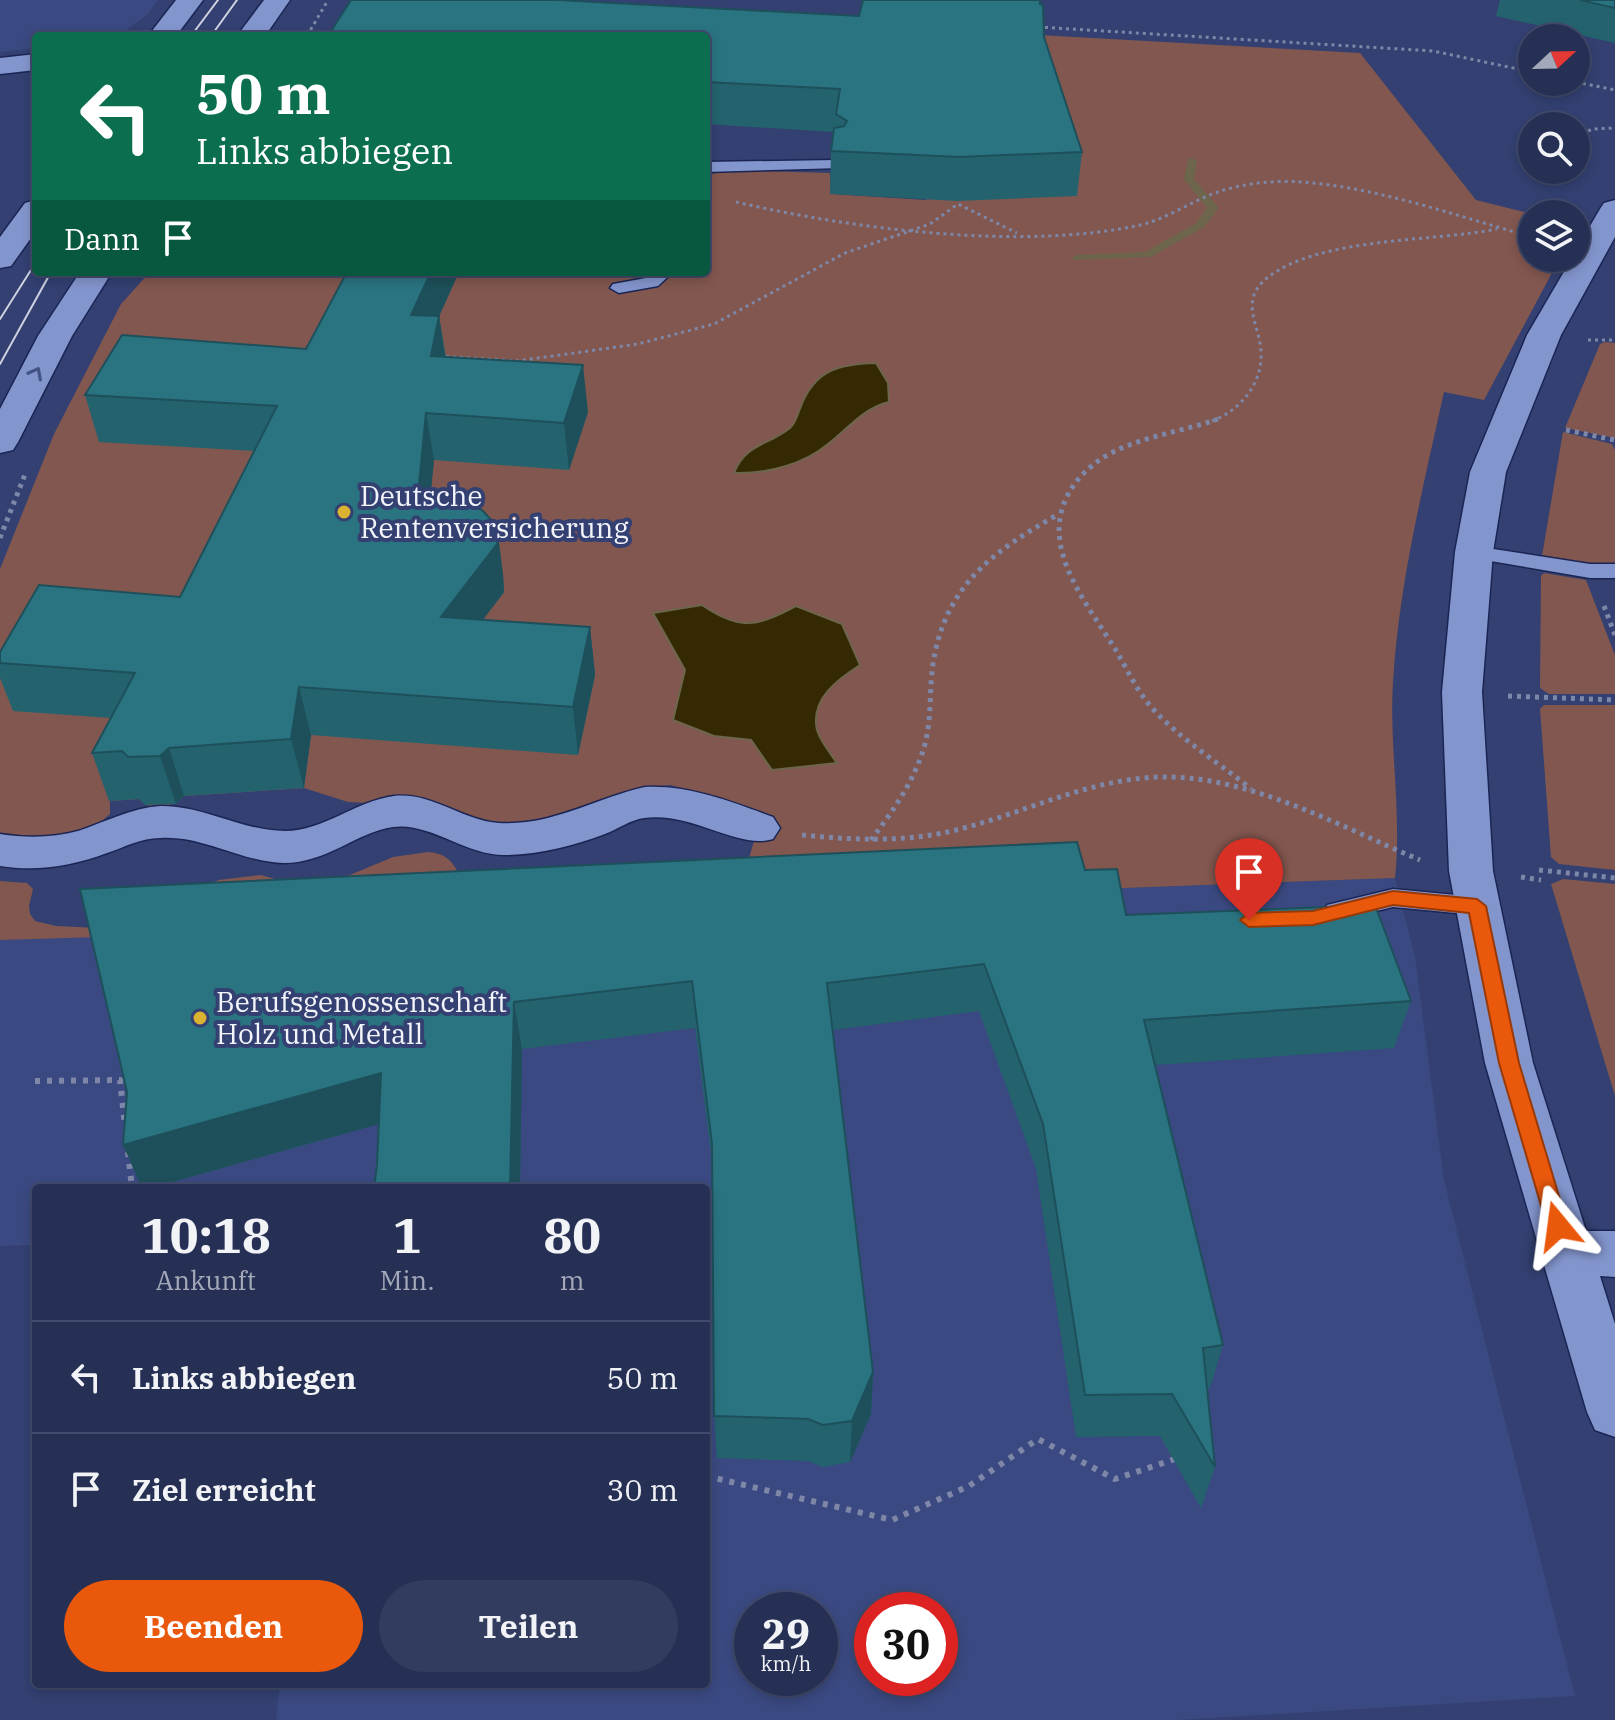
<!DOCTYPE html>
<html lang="de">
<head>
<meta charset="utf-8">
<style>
  :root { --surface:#263055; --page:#323c5f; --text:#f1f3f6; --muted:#a4a9b9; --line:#424b6c; --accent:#ea580c }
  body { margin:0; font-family:"IBM Plex Serif",serif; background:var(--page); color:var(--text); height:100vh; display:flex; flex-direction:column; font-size:30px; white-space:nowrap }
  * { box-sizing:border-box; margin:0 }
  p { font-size:26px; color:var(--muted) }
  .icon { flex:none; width:44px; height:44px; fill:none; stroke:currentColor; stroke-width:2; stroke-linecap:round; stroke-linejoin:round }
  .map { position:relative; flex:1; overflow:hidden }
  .side { position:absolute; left:32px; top:1184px; width:678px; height:504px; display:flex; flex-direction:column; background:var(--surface); border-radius:8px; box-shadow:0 4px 12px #0003,0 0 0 2px var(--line) }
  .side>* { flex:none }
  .guide { position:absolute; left:32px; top:32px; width:678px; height:244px; border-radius:8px; box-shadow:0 4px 12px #0003,0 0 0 2px var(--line); background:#0b6e4f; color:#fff; overflow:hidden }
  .needle { width:52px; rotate:68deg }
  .tools { position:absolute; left:1518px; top:24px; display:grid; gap:16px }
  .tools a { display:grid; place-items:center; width:72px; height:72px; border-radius:50%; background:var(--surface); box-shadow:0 4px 12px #0003,0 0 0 2px var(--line); font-size:40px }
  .speed { position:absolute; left:734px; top:1592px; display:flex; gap:16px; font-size:40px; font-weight:700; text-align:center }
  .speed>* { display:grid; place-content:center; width:104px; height:104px; border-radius:50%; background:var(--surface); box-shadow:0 4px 12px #0003,0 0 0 2px var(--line); line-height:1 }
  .speed small { font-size:20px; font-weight:400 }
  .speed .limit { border:12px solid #d22; background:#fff; color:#111 }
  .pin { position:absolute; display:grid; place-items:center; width:68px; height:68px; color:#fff; margin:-82px -34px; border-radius:50% 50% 50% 0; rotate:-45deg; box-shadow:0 0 8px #0007 }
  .pin .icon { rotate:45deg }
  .me { position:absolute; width:88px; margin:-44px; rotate:344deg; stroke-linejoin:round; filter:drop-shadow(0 0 6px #0008) }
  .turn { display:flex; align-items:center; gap:28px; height:168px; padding:0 32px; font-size:36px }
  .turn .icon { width:104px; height:104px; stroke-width:2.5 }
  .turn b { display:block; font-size:56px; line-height:68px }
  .then { display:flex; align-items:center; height:76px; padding:0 32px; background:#0003; gap:16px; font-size:30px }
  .eta { display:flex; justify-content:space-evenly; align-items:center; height:136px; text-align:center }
  .eta b { font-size:48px; font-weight:700; line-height:56px }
  .cta { display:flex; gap:16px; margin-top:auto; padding:16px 32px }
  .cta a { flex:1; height:92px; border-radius:48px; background:var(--accent); color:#fff; font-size:32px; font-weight:700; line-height:92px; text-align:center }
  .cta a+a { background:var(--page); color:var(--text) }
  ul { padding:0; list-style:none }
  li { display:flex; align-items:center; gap:24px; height:112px; padding:0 32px; border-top:2px solid var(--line) }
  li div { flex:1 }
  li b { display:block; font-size:30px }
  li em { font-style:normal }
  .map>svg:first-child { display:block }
  .built { fill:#3a4981; fill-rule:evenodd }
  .green { fill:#82574f }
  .water { fill:#342903; stroke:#6d664d; stroke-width:2 }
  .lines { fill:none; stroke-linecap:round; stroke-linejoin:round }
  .stream { fill:#6d664d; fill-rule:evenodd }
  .lane-casing { stroke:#1b2554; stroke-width:3 }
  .street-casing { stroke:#1b2554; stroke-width:3 }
  .secondary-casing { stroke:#1b2554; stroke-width:3 }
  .path-far2 { stroke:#7e87a7; stroke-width:3; stroke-dasharray:3 4; stroke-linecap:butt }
  .path-far1 { stroke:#7e87a7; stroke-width:5; stroke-dasharray:4 5; stroke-linecap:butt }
  .path { stroke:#7e87a7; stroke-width:6; stroke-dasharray:5 7; stroke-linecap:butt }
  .lane { fill:#8395cd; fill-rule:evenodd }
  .street { fill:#8395cd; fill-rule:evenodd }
  .secondary { fill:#8395cd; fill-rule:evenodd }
  .tram { stroke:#cfd3e1; stroke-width:2 }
  .wall { fill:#24636e }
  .shaded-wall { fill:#1d505a }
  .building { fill:#2a7380; stroke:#1d505a; stroke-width:2 }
  .oneway { stroke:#435183 }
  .route { fill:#ea580c; stroke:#983908; stroke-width:2 }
  .poi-dot { fill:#dab333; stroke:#334071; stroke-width:3 }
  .labels { text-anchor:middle; stroke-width:8; stroke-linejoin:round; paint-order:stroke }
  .poi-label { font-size:28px; fill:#f2f4fa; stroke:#334071; text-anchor:start }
</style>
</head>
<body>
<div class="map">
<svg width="1615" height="1720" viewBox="0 0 1615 1720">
  <rect width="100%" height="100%" fill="#334071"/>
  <g class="built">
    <polygon points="0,0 158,0 146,16 124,31 107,36 36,36 36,48 0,52"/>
    <path d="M1395,878L1415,957L1444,1180L1575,1696L1178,1720H276L280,1684H706V1188H36V1245L0,1246V940L1070,890ZM752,1610H820V1678H752ZM872,1610H940V1678H872Z"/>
  </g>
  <g class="green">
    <path d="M1039,35L1360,53L1476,200L1532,214V258H1560L1484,400L1444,392C1423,488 1399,583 1393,682C1389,747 1402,812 1395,878L1070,890L743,878L758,828L736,807L706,794L670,785L646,788L587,813L509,826L487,822L435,802L413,797L368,803L348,802L304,788L184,796C171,808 153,813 139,799L110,801V814C79,842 40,838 0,840V569L54,434L121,304L150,272H706V175L732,170L830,173L831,194L926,200Z"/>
    <polygon points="1605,342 1615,343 1615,438 1565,428 1600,344"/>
    <polygon points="1563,432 1612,444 1615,450 1615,564 1591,564 1542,556"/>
    <polygon points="1544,573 1586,580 1615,655 1615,694 1549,694 1540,688 1541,576"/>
    <polygon points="1544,705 1615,705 1615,870 1559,864 1551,857 1540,709"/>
    <path d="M428,852C446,853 454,862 461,879L99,937L0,940V881L27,883L33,889L29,906L30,914L35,921L56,926L98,928L219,880L261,875L303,887L326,885L393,857Z"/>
    <polygon points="1563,879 1615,884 1615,1096 1551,884"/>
  </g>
  <g class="water">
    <path d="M876,363L888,383L889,402C863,408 849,428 828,444C803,465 766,474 734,473C746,443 768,446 790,428C796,423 798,413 801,406C815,370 839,364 876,363Z"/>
    <path d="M702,605C740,631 756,627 796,606L842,624L860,665C838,679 810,699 817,730C820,741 831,754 837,763L772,770L751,740L714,736L673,720L685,670L653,613Z"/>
  </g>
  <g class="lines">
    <polygon class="stream" points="1188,158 1197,160 1194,179 1219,208 1204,227 1151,257 1073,260 1073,256 1077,255 1145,252 1196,223 1207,208 1184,179"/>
    <defs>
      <g id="lane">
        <polygon points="835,160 843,165 841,168 706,172 706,162"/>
        <polygon points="653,272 673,272 658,286 619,293 610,288 613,284 646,278"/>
        <polygon points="1474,546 1590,564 1615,564 1615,578 1590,578 1467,557 1464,552 1467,547"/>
        <polygon points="1393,889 1477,897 1486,900 1489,906 1486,912 1477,915 1393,907 1336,921 1327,919 1324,912 1327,905"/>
      </g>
      <g id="street">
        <polygon points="36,54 36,70 0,74 0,58"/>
        <polygon points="1615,200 1615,237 1561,335 1506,472 1493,552 1482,692 1493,871 1533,1063 1586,1231 1615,1231 1615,1277 1600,1276 1615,1324 1615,1437 1595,1430 1587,1412 1485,1063 1449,871 1442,692 1455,552 1470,472 1527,335 1572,258 1576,258 1576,250 1600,209 1604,203"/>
        <path d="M645,787C690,785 732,802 773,817L780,828L773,839C738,850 692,811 644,818C630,820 618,829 605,834C573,846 538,855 504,855C465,855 430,822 393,827C357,832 327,863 284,863C241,862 203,835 160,838C141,838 125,847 107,853C72,866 37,872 0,866V834C26,838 53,838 78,831C105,822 131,808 160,806C203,805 242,831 285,831C323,831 356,801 394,796C432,792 463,821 499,823C553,826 595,798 645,787Z"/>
      </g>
      <g id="secondary">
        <polygon points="176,0 203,0 176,36 148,36"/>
        <polygon points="264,0 290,0 265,36 237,36"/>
        <polygon points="36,200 36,231 11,266 0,268 0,237 25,203"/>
        <polygon points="80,272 112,272 72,336 18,442 13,450 0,453 0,409 38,336"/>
      </g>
    </defs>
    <use href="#lane" class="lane-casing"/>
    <use href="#street" class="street-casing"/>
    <use href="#secondary" class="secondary-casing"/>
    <g class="path-far2">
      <polyline points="1038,27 1433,51 1532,72"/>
      <polyline points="307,36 328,0"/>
      <polyline points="1576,82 1615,90"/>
      <polyline points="1576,138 1592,129 1615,128"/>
      <path d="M736,202C852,229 1023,251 1140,225C1167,219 1191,201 1218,192C1244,183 1275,180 1302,182C1380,188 1457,216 1532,237"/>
      <polyline points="1588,340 1615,340"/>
      <polyline points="439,356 517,361 638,344 714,324 845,253 930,224 958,204 1017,233"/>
      <path d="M1212,421C1241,410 1263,383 1261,351C1259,323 1239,301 1267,278C1319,237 1431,242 1497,229"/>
    </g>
    <g class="path-far1">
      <path d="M1218,419C1174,435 1118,438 1084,473C1026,533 1083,597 1117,652C1128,671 1137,691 1152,708C1181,740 1218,762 1251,789"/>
      <polyline points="1566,430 1615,440"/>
      <polyline points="0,538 26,472"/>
      <polyline points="1604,606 1615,635"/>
      <polyline points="1508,696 1615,700"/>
      <path d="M802,835C856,840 907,843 960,829C1027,812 1089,779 1160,777C1249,775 1339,826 1420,860"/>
      <path d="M871,840C893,811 915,780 925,744C932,717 929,691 933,664C945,586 992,552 1057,515"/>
      <polyline points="1539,870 1615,878"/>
      <polyline points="1521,877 1541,880"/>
    </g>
    <g class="path">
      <polyline points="35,1081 120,1080 125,1126"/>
      <polyline points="128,1152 132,1188"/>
      <polyline points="706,1476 892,1520 969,1486 1038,1439 1115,1479 1178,1458"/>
    </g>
    <use href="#lane" class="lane"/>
    <use href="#street" class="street"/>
    <use href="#secondary" class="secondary"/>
    <g class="tram">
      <polyline points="191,36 218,0"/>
      <polyline points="211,36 237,0"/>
      <polyline points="0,319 36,262"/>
      <polyline points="0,364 51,272"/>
    </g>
  </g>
  <g class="wall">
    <polygon points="1500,0 1615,0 1615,43 1496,16"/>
    <polygon points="1040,4 1044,37 1082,152 1077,196 957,201 830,194 831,151 834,132 706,124 706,36 859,16"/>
    <polygon points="459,272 439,316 446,357 588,412 569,470 434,460 430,497 503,574 504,592 483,619 590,627 595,675 578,755 311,735 304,788 184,796 176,804 145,805 139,799 109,801 92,753 111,718 13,711 0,678 0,652 180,597 254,451 99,442 85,395 306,349"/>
    <polygon points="1085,870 1126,915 1411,1001 1394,1048 1155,1065 1223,1345 1210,1388 1207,1388 1215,1467 1201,1508 1160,1436 1076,1437 1036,1169 979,1011 833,1030 873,1372 871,1414 850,1462 823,1467 808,1461 717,1458 714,1416 713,1169 695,1028 522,1049 520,1188 374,1188 379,1124 151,1188 142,1188 127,1092"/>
  </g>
  <g class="shaded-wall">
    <polygon points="431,272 459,272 419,361 411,315"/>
    <polygon points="439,316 446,363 431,356"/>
    <polygon points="583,365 588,412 569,470 564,423"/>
    <polygon points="426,413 434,460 426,542 418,495"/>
    <polygon points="497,526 503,574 504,592 449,665 441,617"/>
    <polygon points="590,627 595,675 578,755 573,707"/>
    <polygon points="299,687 311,735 304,788 291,739"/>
    <polygon points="169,748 184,796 176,804 160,756"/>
    <polygon points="514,1002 522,1049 520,1188 510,1188"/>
    <polygon points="381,1073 393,1120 151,1188 142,1188 123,1145"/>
    <polygon points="873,1372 871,1414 850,1462 852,1421"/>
  </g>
  <g class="building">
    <polygon points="351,0 558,0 859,16 863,0 1040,0 1040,4 1043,5 1044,37 1082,152 959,157 831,151 834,128 844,126 847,121 836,114 840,89 706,82 706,36 328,36"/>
    <polygon points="1580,0 1615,0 1615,8"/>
    <polygon points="347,272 431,272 411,315 439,316 431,356 583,365 564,423 426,413 418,495 465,503 482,510 497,526 497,544 441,617 590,627 573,707 299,687 291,739 169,748 160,756 128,757 122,751 92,753 135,673 0,663 0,652 39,585 180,597 277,406 85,395 122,335 306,349"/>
    <polygon points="1077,842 1085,870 1117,869 1126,915 1375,905 1411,1001 1144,1020 1223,1345 1203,1348 1215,1467 1172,1394 1085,1395 1043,1124 984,964 827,983 873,1372 852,1421 823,1425 808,1419 714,1416 712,1144 692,981 514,1002 510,1188 374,1188 377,1165 381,1073 123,1145 127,1092 80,889"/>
  </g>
  <defs><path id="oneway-chevron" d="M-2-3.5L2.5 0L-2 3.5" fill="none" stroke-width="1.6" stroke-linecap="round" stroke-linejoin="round" transform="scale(2)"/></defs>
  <use class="oneway" href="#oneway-chevron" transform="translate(36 373) rotate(-62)"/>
  <polygon class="route" points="1393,891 1477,899 1486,906 1519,1063 1568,1226 1565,1232 1558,1235 1550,1232 1547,1226 1499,1063 1469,913 1393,905 1313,925 1249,927 1240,920 1249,913 1313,911"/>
  <g class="poi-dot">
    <circle cx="344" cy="512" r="8"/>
    <circle cx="200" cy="1018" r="8"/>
  </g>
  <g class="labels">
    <g class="poi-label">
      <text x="360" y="506">Deutsche<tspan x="360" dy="32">Rentenversicherung</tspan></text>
      <text x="216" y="1012">Berufsgenossenschaft<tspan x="216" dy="32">Holz und Metall</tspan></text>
    </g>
  </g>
</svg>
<div class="tools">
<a><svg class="needle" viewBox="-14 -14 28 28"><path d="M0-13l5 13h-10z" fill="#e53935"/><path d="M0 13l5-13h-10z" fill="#a4a9b9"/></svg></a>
<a><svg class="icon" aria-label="search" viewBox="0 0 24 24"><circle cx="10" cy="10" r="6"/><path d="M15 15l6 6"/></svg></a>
<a><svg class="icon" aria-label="layers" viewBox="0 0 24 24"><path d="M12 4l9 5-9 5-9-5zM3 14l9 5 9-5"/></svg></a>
</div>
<div class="speed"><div>29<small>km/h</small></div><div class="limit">30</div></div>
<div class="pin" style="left:1249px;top:920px;background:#d93025"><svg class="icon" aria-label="arrive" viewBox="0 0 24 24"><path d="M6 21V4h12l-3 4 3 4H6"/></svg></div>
<svg class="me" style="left:1558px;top:1226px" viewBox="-20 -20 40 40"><path d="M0-17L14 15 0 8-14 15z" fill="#ea580c" stroke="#fff" stroke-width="4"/></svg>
<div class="guide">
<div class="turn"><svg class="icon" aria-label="left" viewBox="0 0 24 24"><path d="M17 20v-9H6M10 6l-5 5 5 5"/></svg><div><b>50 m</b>Links abbiegen</div></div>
<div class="then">Dann<svg class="icon" aria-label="arrive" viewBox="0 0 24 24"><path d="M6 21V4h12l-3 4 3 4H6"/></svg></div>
</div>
<section class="side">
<div class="eta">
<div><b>10:18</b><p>Ankunft</p></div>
<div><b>1</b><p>Min.</p></div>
<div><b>80</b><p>m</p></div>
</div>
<ul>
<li><svg class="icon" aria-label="left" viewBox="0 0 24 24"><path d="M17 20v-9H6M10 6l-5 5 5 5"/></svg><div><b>Links abbiegen</b></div><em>50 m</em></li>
<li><svg class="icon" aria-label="arrive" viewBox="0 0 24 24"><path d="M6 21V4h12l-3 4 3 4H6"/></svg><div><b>Ziel erreicht</b></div><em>30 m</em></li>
</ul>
<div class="cta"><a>Beenden</a><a>Teilen</a></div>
</section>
</div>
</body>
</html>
